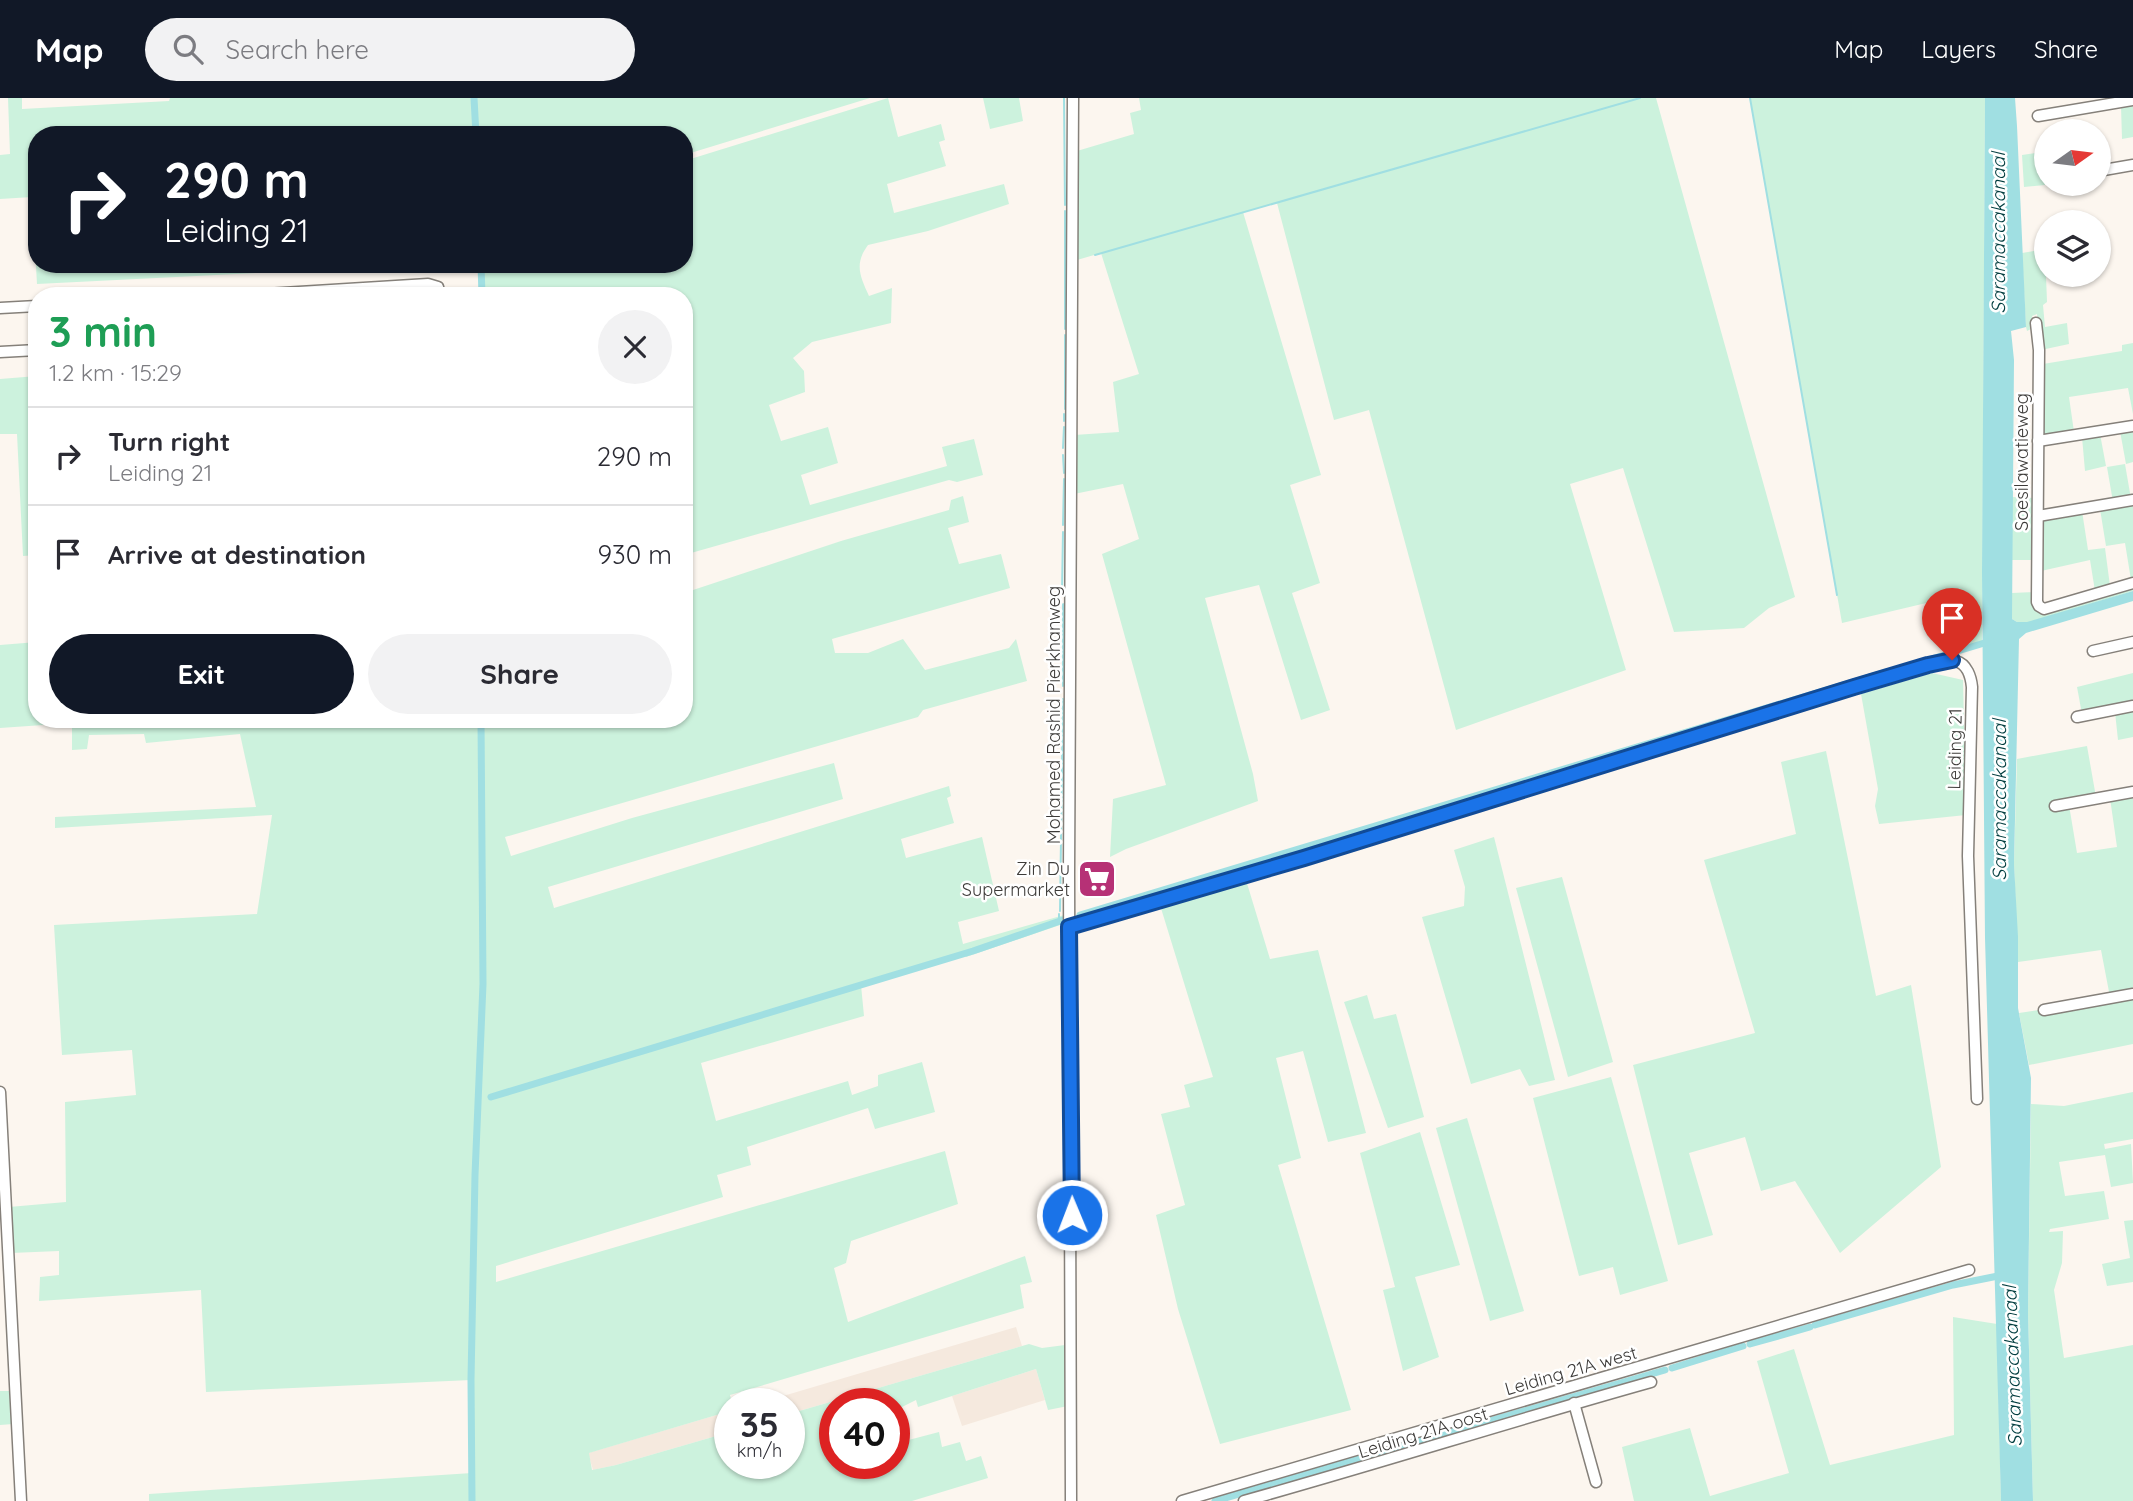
<!DOCTYPE html>
<html lang="en">
<head>
<meta charset="utf-8">
<style>
  :root { --surface:#fff; --page:#f2f2f3; --text:#2b2b33; --muted:#7c7c81; --line:#e1e1e2; --accent:#111827 }
  body { margin:0; font-family:Quicksand,sans-serif; background:var(--page); color:var(--text); height:100vh; display:flex; flex-direction:column; font-size:26px; white-space:nowrap }
  * { box-sizing:border-box; margin:0 }
  p { font-size:23px; color:var(--muted) }
  .icon { flex:none; width:38px; height:38px; fill:none; stroke:currentColor; stroke-width:2; stroke-linecap:round; stroke-linejoin:round }
  .map { position:relative; flex:1; overflow:hidden }
  .panel { position:absolute; left:28px; top:189px; width:665px; height:441px; display:flex; flex-direction:column; background:var(--surface); border-radius:28px; box-shadow:0 2px 5px #0004 }
  .panel>* { flex:none }
  .guide { position:absolute; left:28px; top:28px; width:665px; height:147px; border-radius:28px; box-shadow:0 2px 5px #0004; background:#111827; color:#fff; overflow:hidden }
  .needle { width:46px; rotate:76deg }
  .buttons { position:absolute; left:2034px; top:21px; display:grid; gap:14px }
  .buttons a { display:grid; place-items:center; width:77px; height:77px; border-radius:50%; background:var(--surface); box-shadow:0 2px 5px #0004; font-size:35px }
  .speed { position:absolute; left:714px; top:1290px; display:flex; gap:14px; font-size:35px; font-weight:700; text-align:center }
  .speed>* { display:grid; place-content:center; width:91px; height:91px; border-radius:50%; background:var(--surface); box-shadow:0 2px 5px #0004; line-height:1 }
  .speed small { font-size:18px; font-weight:400 }
  .speed .limit { border:10px solid #d22; background:#fff; color:#111 }
  .pin { position:absolute; display:grid; place-items:center; width:60px; height:60px; color:#fff; margin:-72px -30px; border-radius:50% 50% 50% 0; rotate:-45deg; box-shadow:0 0 7px #0007 }
  .pin .icon { rotate:45deg }
  .me { position:absolute; width:77px; margin:-38px; rotate:359deg; stroke-linejoin:round; filter:drop-shadow(0 0 5px #0008) }
  .turn { display:flex; align-items:center; gap:24px; height:147px; padding:0 21px; font-size:32px }
  .turn .icon { width:91px; height:91px; stroke-width:2.5 }
  .turn b { display:block; font-size:49px; line-height:60px }
  .round { display:grid; place-items:center; flex:none; width:74px; height:74px; border-radius:37px; background:var(--page) }
  .head { display:flex; align-items:center; justify-content:space-between; height:119px; padding:0 21px }
  h1 { font-size:42px; font-weight:800; line-height:52px; color:#1e9e55 }
  .primary-button { display:flex; gap:14px; margin-top:auto; padding:14px 21px }
  .primary-button a { flex:1; height:80px; border-radius:42px; background:var(--accent); color:#fff; font-size:28px; font-weight:800; line-height:80px; text-align:center }
  .primary-button a+a { background:var(--page); color:var(--text) }
  ul { padding:0; list-style:none }
  li { display:flex; align-items:center; gap:21px; height:98px; padding:0 21px; border-top:2px solid var(--line) }
  li div { flex:1 }
  li b { display:block; font-size:26px }
  li em { font-style:normal }
  header { display:flex; align-items:center; gap:42px; box-sizing:border-box; height:98px; padding:0 35px; background:var(--accent); color:#fff }
  header strong { font-size:33px }
  nav { display:flex; gap:38px; margin-inline-start:auto; font-size:24px }
  .search { width:490px; height:63px; background:var(--page); display:flex; align-items:center; gap:18px; box-sizing:border-box; padding:0 24px; border-radius:38px; color:var(--muted); font-size:26px }
  .map>svg:first-child { display:block }
  .built { fill:#f5e9de }
  .green { fill:#ccf2dd }
  .water { fill:#a0dfe2 }
  .lines { fill:none; stroke-linecap:round; stroke-linejoin:round }
  .stream { stroke:#a0dfe2; stroke-width:2 }
  .canal { stroke:#a0dfe2; stroke-width:7 }
  .minor-casing { stroke:#85807a; stroke-width:13 }
  .minor { stroke:#fff; stroke-width:10 }
  .route-casing { stroke:#114b97; stroke-width:18 }
  .route { stroke:#1a73e8; stroke-width:12 }
  .labels { text-anchor:middle; stroke-width:5; stroke-linejoin:round; paint-order:stroke }
  .street-label { font-size:18px; fill:#3d3b39; stroke:#fff }
  .poi-label { font-size:18px; fill:#3d3b39; stroke:#fff; text-anchor:end }
  .water-label { font-size:19px; font-style:italic; fill:#003d3f; stroke:#fff }
</style>
</head>
<body>
<header>
<strong>Map</strong>
<div class="search"><svg class="icon" aria-label="search" viewBox="0 0 24 24"><circle cx="10" cy="10" r="6"/><path d="M15 15l6 6"/></svg>Search here</div>
<nav><a>Map</a><a>Layers</a><a>Share</a></nav>
</header>
<div class="map">
<svg width="2133" height="1403" viewBox="0 0 2133 1403">
  <rect width="100%" height="100%" fill="#fcf6ef"/>
  <g class="built">
    <polygon points="1016,1229 1022,1248 789,1316 789,1306 756,1306"/>
    <polygon points="1036,1271 1045,1302 962,1328 952,1298"/>
    <polygon points="730,1313 730,1334 616,1367 593,1372 588,1355"/>
  </g>
  <g class="green">
    <polygon points="8,0 22,0 22,11 169,3 170,0 870,0 684,57 684,37 37,37 37,166 435,166 37,186 32,99 0,101 0,57 10,56"/>
    <path d="M888,0L898,39L941,26L945,42L939,44L946,68L887,86L894,115L1004,86L1009,106L928,133L868,147C854,166 860,178 869,198L892,190L891,225L812,244L793,260L804,273L805,294L769,307L781,343L828,329L838,365L801,377L810,407L947,368L942,349L974,341L983,377L957,384L949,382L684,457V198H482L481,166H684V63Z"/>
    <polygon points="983,0 1019,0 1023,23 990,31"/>
    <polygon points="1139,0 1656,0 1795,499 1769,510 1744,530 1674,534 1623,370 1570,386 1626,572 1456,632 1369,312 1334,322 1277,105 1243,114 1321,377 1290,387 1320,485 1292,495 1330,612 1301,622 1259,487 1205,500 1253,676 1258,703 1126,751 1110,759 1113,701 1166,687 1102,456 1139,441 1123,386 1074,396 1074,337 1119,334 1113,284 1139,276 1101,155 1077,162 1077,53 1134,36 1130,15 1141,12"/>
    <polygon points="1750,0 1985,0 1982,546 1953,555 1939,502 1842,525"/>
    <polygon points="2133,7 2133,39 2122,41 2121,8"/>
    <polygon points="2042,54 2045,87 2024,89 2022,57"/>
    <polygon points="2045,151 2047,204 2043,207 2045,229 2067,225 2069,246 2041,252 2037,216 2032,218 2033,230 2027,233 2026,229 2022,155"/>
    <polygon points="2133,245 2133,316 2128,290 2069,299 2074,334 2043,339 2043,266 2122,253 2122,247"/>
    <polygon points="37,278 37,457 23,458 17,336 0,336 0,281"/>
    <polygon points="2133,331 2133,364 2126,366 2120,333"/>
    <polygon points="2100,336 2106,368 2085,373 2082,339"/>
    <polygon points="2125,366 2131,401 2113,404 2107,369"/>
    <polygon points="963,398 969,424 948,430 959,466 1001,456 1010,490 832,541 835,555 868,555 903,541 925,572 1009,550 1016,541 1027,583 923,612 918,619 505,739 511,758 632,720 834,665 843,701 548,789 554,810 949,688 951,698 947,700 954,725 901,741 906,760 982,739 999,813 958,824 963,846 1064,817 1066,819 1066,825 966,859 964,856 861,887 864,918 701,965 716,1023 848,983 852,997 878,988 878,977 922,964 935,1014 875,1031 868,1010 747,1049 751,1067 717,1077 723,1099 496,1168 496,1184 945,1053 958,1106 851,1143 846,1165 834,1170 848,1224 1025,1158 1032,1184 1020,1187 1024,1210 730,1297 732,1305 730,1306 730,1313 589,1355 592,1372 616,1367 730,1334 730,1365 789,1365 789,1316 1029,1246 1042,1250 1065,1247 1067,1253 1068,1308 1048,1312 1036,1271 918,1309 916,1302 894,1313 894,1306 835,1306 835,1365 894,1365 894,1328 901,1344 939,1334 942,1349 960,1344 966,1363 981,1358 988,1380 912,1403 149,1403 149,1396 472,1375 471,1282 206,1294 201,1192 39,1203 40,1179 59,1177 59,1153 11,1155 9,1109 66,1104 65,1004 136,997 132,952 62,957 54,827 257,816 272,717 55,730 55,719 256,709 240,636 146,645 144,636 89,637 87,651 72,652 72,625 0,630 0,547 37,544 37,621 684,621 684,495 841,443 949,412 951,402"/>
    <polygon points="2012,399 2035,400 2034,462 2012,462"/>
    <polygon points="2133,404 2133,482 2131,482 2125,445 2106,448 2100,411"/>
    <polygon points="2082,413 2088,452 2105,450 2110,488 2095,493 2090,462 2041,473 2042,424 2045,421"/>
    <polygon points="2133,488 2133,493 2027,525 2017,524 2012,521 2012,495 2034,494 2037,512"/>
    <polygon points="1932,575 1963,582 1966,717 1879,726 1875,708 1878,691 1861,596"/>
    <polygon points="2133,575 2133,606 2082,616 2077,589"/>
    <polygon points="2133,610 2133,639 2118,642 2115,614"/>
    <polygon points="2087,648 2096,699 2069,707 2077,755 2117,749 2110,700 2133,696 2133,895 2110,899 2101,852 2018,864 2014,766 2017,661"/>
    <polygon points="1826,653 1876,898 1911,887 1941,1069 1840,1155 1795,1083 1761,1093 1745,1039 1689,1055 1713,1137 1678,1147 1633,967 1755,935 1704,762 1796,736 1781,664"/>
    <polygon points="1494,739 1555,982 1529,988 1520,971 1471,986 1422,819 1464,808 1465,789 1454,752"/>
    <polygon points="1562,779 1613,964 1568,979 1516,790"/>
    <polygon points="1246,782 1270,861 1318,852 1366,1035 1328,1044 1303,953 1276,960 1301,1060 1278,1067 1351,1312 1220,1346 1178,1211 1156,1117 1185,1107 1161,1016 1190,1009 1184,987 1213,979 1160,807"/>
    <polygon points="1367,897 1374,921 1396,916 1424,1019 1388,1030 1344,904"/>
    <polygon points="2133,898 2133,946 2029,967 2019,915"/>
    <polygon points="1611,979 1668,1183 1620,1197 1613,1169 1579,1178 1533,1000"/>
    <polygon points="2133,994 2133,1041 2104,1046 2105,1051 2131,1046 2133,1085 2111,1089 2105,1057 2059,1064 2065,1098 2104,1093 2109,1121 2050,1131 2049,1134 2063,1133 2062,1165 2054,1192 2064,1260 2133,1247 2133,1403 2033,1403 2028,1215 2031,1006 2064,1008"/>
    <polygon points="1467,1020 1524,1213 1490,1223 1436,1030"/>
    <polygon points="1420,1034 1460,1167 1415,1179 1439,1259 1403,1273 1383,1192 1395,1189 1360,1055"/>
    <polygon points="2133,1122 2133,1184 2107,1188 2102,1166 2130,1160 2124,1123"/>
    <polygon points="1953,1219 1997,1226 2001,1403 1634,1403 1622,1349 1690,1330 1710,1398 1789,1375 1757,1263 1794,1251 1830,1367 1954,1337"/>
    <polygon points="0,1293 12,1293 13,1326 0,1327"/>
  </g>
  <polygon class="water" points="1985,0 2015,0 2017,28 2026,229 2011,233 2014,262 2012,521 2017,524 2027,524 2133,493 2133,503 2026,535 2019,541 2014,766 2018,839 2018,910 2031,980 2028,1215 2033,1403 2001,1403 1985,840 1982,475"/>
  <g class="lines">
    <g class="stream">
      <polyline points="1064,0 1065,107"/>
      <polyline points="1750,0 1837,497"/>
      <polyline points="1065,113 1065,231"/>
      <polyline points="1095,157 1640,0"/>
      <polyline points="1065,311 1065,237"/>
      <polyline points="1064,323 1064,316"/>
      <polyline points="1063,350 1064,329"/>
      <polyline points="1063,357 1064,375"/>
      <polyline points="1063,427 1064,381"/>
      <polyline points="1062,495 1063,434"/>
      <polyline points="1063,506 1063,588"/>
      <polyline points="1060,813 1063,601"/>
      <polyline points="1059,824 1059,816"/>
    </g>
    <g class="canal">
      <polyline points="474,0 476,37"/>
      <polyline points="481,166 482,198"/>
      <polyline points="1918,565 1991,543"/>
      <polyline points="1080,817 1886,574"/>
      <polyline points="491,999 973,853 1063,822"/>
      <polyline points="1815,1227 1953,1187 2003,1177"/>
      <polyline points="1750,1246 1810,1229"/>
      <polyline points="1672,1270 1743,1248"/>
      <polyline points="472,1403 471,1282 475,1077 483,886 481,621"/>
      <polyline points="1215,1403 1665,1272"/>
    </g>
    <defs>
      <g id="minor">
        <polyline points="2038,18 2133,2"/>
        <polyline points="2098,73 2133,67"/>
        <polyline points="236,198 428,186 438,189 440,198"/>
        <polyline points="0,210 37,208"/>
        <polyline points="2036,225 2039,252 2037,504 2039,508 2044,511 2133,485"/>
        <polyline points="0,254 37,252"/>
        <polyline points="2038,343 2133,328"/>
        <polyline points="2038,418 2133,402"/>
        <polyline points="2093,553 2133,544"/>
        <polyline points="2077,619 2133,608"/>
        <polyline points="2055,708 2133,694"/>
        <path d="M1069,829L1304,759L1854,589C1873,583 1940,560 1956,563C1967,566 1971,579 1972,589L1968,758L1977,1001"/>
        <polyline points="2044,912 2133,896"/>
        <polyline points="0,994 21,1403"/>
        <polyline points="1574,1305 1596,1384"/>
        <polyline points="1071,1403 1069,776 1073,0"/>
        <polyline points="1182,1403 1969,1172"/>
        <path d="M1244,1403C1380,1365 1515,1322 1651,1284"/>
      </g>
    </defs>
    <use href="#minor" class="minor-casing"/>
    <use href="#minor" class="minor"/>
  </g>
  <g class="lines">
    <defs>
      <polyline id="route" points="1072,1117 1069,829 1304,760 1854,589 1928,567 1952,562"/>
    </defs>
    <use href="#route" class="route-casing"/>
    <use href="#route" class="route"/>
  </g>
  <defs>
    <symbol id="supermarket-square" viewBox="-11 -11 22 22"><rect x="-9" y="-9" width="18" height="18" rx="4" fill="#b63176" stroke="#fff"/><path d="M-6-5.5h2.5l.6 2H6L4.5 2H-2.5L-4.4-4H-6ZM-1.5 3.2a1.3 1.3 0 1 0 .1 0ZM3 3.2a1.3 1.3 0 1 0 .1 0Z" fill="#fff"/></symbol>
  </defs>
  <g fill-rule="evenodd">
    <use href="#supermarket-square" x="1075" y="759" width="44" height="44"/>
  </g>
  <g class="labels">
    <g class="street-label">
      <text transform="translate(2022 364) rotate(-90)" y="6">Soesilawatieweg</text>
      <text transform="translate(1054 617) rotate(-90)" y="6">Mohamed Rashid Pierkhanweg</text>
      <text transform="translate(1955 651) rotate(-89)" y="6">Leiding 21</text>
      <text transform="translate(1571 1273) rotate(-16)" y="6">Leiding 21A west</text>
      <text transform="translate(1423 1335) rotate(-17)" y="6">Leiding 21A oost</text>
    </g>
    <g class="poi-label">
      <text x="1070" y="777">Zin Du<tspan x="1070" dy="21">Supermarket</tspan></text>
    </g>
    <g class="water-label">
      <text transform="translate(1998 135) rotate(-90)" y="7">Saramaccakanaal</text>
      <text transform="translate(1999 702) rotate(-90)" y="7">Saramaccakanaal</text>
      <text transform="translate(2012 1268) rotate(-92)" y="7">Saramaccakanaal</text>
    </g>
  </g>
</svg>
<div class="buttons">
<a><svg class="needle" viewBox="-14 -14 28 28"><path d="M0-13l5 13h-10z" fill="#e53935"/><path d="M0 13l5-13h-10z" fill="#7c7c81"/></svg></a>
<a><svg class="icon" aria-label="layers" viewBox="0 0 24 24"><path d="M12 4l9 5-9 5-9-5zM3 14l9 5 9-5"/></svg></a>
</div>
<div class="speed"><div>35<small>km/h</small></div><div class="limit">40</div></div>
<div class="pin" style="left:1952px;top:562px;background:#d93025"><svg class="icon" aria-label="arrive" viewBox="0 0 24 24"><path d="M6 21V4h12l-3 4 3 4H6"/></svg></div>
<svg class="me" style="left:1072px;top:1117px" viewBox="-20 -20 40 40"><circle r="17" fill="#1a73e8" stroke="#fff" stroke-width="3"/><path d="M0-11L8 9 0 5-8 9z" fill="#fff"/></svg>
<div class="guide">
<div class="turn"><svg class="icon" aria-label="right" viewBox="0 0 24 24"><path d="M7 20v-9h11M14 6l5 5-5 5"/></svg><div><b>290 m</b>Leiding 21</div></div>
</div>
<section class="panel">
<div class="head"><div><h1>3 min</h1><p>1.2 km · 15:29</p></div><a class="round"><svg class="icon" aria-label="close" viewBox="0 0 24 24"><path d="M6 6l12 12M18 6L6 18"/></svg></a></div>
<ul>
<li><svg class="icon" aria-label="right" viewBox="0 0 24 24"><path d="M7 20v-9h11M14 6l5 5-5 5"/></svg><div><b>Turn right</b><p>Leiding 21</p></div><em>290 m</em></li>
<li><svg class="icon" aria-label="arrive" viewBox="0 0 24 24"><path d="M6 21V4h12l-3 4 3 4H6"/></svg><div><b>Arrive at destination</b></div><em>930 m</em></li>
</ul>
<div class="primary-button"><a>Exit</a><a>Share</a></div>
</section>
</div>
</body>
</html>
